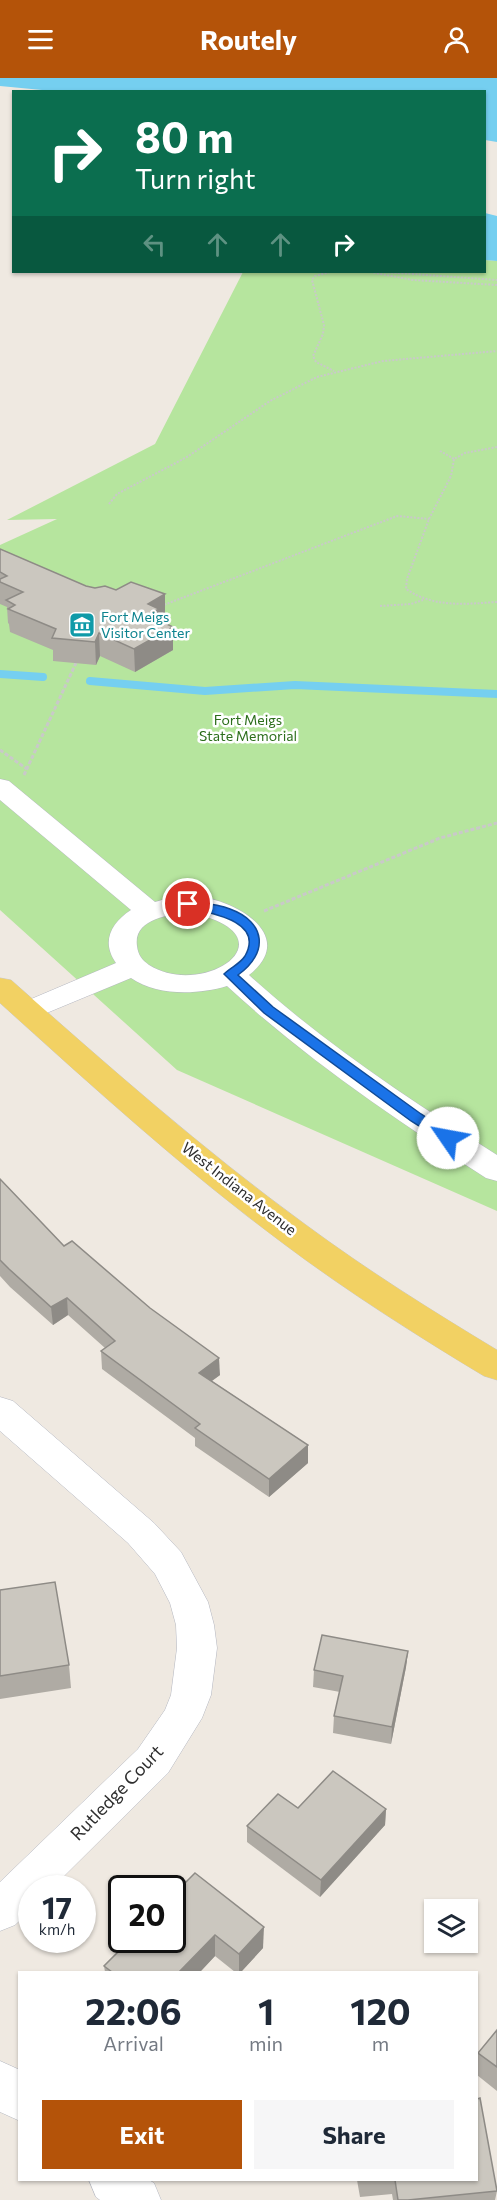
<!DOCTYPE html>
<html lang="en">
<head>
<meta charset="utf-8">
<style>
  :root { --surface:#fff; --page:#f6f6f7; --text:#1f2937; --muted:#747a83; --accent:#b45309 }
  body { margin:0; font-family:Commissioner,sans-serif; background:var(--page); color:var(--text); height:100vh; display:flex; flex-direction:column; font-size:22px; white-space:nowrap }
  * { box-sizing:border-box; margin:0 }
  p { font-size:20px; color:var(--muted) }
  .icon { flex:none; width:33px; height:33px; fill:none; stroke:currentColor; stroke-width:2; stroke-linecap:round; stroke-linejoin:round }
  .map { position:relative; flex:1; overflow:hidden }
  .side { position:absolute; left:18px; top:1893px; width:460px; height:210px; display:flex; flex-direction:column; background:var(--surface); border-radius:0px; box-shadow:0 2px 4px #0004 }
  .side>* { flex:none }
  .banner { position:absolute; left:12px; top:12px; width:474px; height:183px; border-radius:0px; box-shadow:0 2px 4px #0004; background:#0b6e4f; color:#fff; overflow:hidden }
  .buttons { position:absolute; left:424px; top:1821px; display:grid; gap:12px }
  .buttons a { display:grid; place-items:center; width:54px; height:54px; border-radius:0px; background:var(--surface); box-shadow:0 2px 4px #0004; font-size:30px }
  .speed { position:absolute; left:18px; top:1797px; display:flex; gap:12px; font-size:30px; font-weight:700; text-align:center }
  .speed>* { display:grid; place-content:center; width:78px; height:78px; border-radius:50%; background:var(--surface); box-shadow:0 2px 4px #0004; line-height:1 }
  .speed small { font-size:15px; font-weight:400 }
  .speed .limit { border:3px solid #111; border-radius:9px; background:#fff; color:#111 }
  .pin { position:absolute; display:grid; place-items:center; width:51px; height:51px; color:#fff; margin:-26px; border:3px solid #fff; border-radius:50%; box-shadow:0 2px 6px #0007 }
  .me { position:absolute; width:66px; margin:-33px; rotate:303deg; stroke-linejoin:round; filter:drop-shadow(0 0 4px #0008) }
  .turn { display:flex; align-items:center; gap:21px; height:126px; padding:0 24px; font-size:27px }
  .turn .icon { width:78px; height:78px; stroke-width:2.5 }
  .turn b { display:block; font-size:42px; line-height:51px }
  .lanes { display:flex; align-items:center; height:57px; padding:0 24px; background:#0003; justify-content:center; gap:30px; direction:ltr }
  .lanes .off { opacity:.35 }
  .eta { display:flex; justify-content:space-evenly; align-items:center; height:102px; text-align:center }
  .eta b { font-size:36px; font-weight:700; line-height:42px }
  .button { display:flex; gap:12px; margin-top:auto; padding:12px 24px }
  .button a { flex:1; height:69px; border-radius:0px; background:var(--accent); color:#fff; font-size:24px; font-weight:700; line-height:69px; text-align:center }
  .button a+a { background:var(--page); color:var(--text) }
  header { display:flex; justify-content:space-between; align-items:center; height:78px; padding:0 24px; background:var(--accent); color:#fff; font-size:27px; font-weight:700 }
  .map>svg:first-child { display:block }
  .green { fill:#b6e59e }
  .water { fill:#75cff0 }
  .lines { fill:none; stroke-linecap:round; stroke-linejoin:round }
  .stream { stroke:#75cff0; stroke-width:8 }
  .minor-casing { stroke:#b4b7c1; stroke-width:1 }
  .major-casing { stroke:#c9c9c9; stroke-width:1 }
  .path-far1 { stroke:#c9c9c9; stroke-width:2; stroke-dasharray:2 1.5; stroke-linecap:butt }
  .path { stroke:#c9c9c9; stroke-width:3; stroke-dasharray:4 2; stroke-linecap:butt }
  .minor { fill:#fff; fill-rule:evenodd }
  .major { fill:#f2d163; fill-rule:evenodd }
  .wall { fill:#afaba4 }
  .shaded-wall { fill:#8e8b86 }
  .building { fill:#cbc7bf; stroke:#8e8b86; stroke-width:1.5 }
  .route { fill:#1a73e8; stroke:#114b97; stroke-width:1.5 }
  .labels { text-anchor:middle; stroke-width:5; stroke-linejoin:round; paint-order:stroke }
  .far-culture-label { font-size:14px; fill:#0d838f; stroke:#fff; text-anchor:start }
  .far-park-label { font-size:14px; fill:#2c6e1b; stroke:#fff }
  .street-label { font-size:15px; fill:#2e2e2e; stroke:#fff }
  .near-street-label { font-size:18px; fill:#2e2e2e; stroke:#fff }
</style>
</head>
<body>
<header><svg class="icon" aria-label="menu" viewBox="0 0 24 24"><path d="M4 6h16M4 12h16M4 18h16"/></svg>Routely<svg class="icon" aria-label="person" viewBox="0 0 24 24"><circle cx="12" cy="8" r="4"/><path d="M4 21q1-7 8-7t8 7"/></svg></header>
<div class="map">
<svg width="497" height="2122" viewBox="0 0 497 2122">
  <rect width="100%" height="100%" fill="#efe9e1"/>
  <polygon class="green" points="485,182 497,183 497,1133 177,992 0,832 0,467 57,441 7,442 155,366 243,194 484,194"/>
  <g class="water">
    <polygon points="0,0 497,0 497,64 485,62 484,14 63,14 0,8"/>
    <polygon points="485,135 497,138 497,183 485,182"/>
  </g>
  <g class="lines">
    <g class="stream">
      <polyline points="0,596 43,599"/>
      <polyline points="90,603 205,613 295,607 497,616"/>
    </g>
    <defs>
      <g id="minor">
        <path d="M0,701L9,703L155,824C165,821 176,818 186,818C226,816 302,855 249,897C325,966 410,1022 497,1077V1103L486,1100C395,1041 306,981 227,908C197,917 157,918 131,900L37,939L27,942L17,939L12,933L17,927L116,885C101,864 111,845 131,832L0,722ZM188,834C298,857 204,922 149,887C142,882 138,877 137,868C133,841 169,837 188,834Z"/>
        <polygon points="0,1319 13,1323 154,1445 181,1474 208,1524 214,1547 217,1570 211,1617 202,1640 168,1695 52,1810 32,1810 32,1831 15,1847 0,1853 0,1804 138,1671 165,1632 171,1617 177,1570 176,1547 170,1525 155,1496 128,1465 0,1353"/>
        <polygon points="0,1983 20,1992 20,2043 0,2034"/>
        <polygon points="89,2102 149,2102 154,2105 161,2122 100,2122 96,2119"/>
      </g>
      <path id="major" d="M0,900L11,902C107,987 203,1072 306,1147C367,1192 432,1233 497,1272V1302L484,1298C416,1257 348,1214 284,1166C184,1092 92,1008 0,925Z"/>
    </defs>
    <use href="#minor" class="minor-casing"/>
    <use href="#major" class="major-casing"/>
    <g class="path-far1">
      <polyline points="330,194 315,198 312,202 324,247 323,256 313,278 316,284 334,293"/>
      <polyline points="370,194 413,202 497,207"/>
      <polyline points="384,194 497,202"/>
      <path d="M497,369L465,375L454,381L451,398L429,441L407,501L406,511C434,530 465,526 497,524"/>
      <polyline points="440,373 454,381"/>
      <polyline points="109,426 117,416 187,379 270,323 317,299 383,283 497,273"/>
      <polyline points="161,528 397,438 429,441"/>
      <polyline points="380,528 411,526 423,522"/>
    </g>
    <g class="path">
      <polyline points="0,672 27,691"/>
      <polyline points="24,697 76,585"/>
      <polyline points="264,833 440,760 497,745"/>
    </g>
    <use href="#minor" class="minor"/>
    <use href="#major" class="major"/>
  </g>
  <g class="wall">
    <polygon points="0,471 86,508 165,539 160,543 173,572 135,594 100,578 96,587 53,583 53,572 10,554 9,546 8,545 7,529 0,526"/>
    <polygon points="0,1101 64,1168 220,1297 212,1303 308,1367 308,1385 269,1419 195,1368 195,1360 102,1291 101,1273 105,1270 68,1237 53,1247 10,1209 0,1198"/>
    <polygon points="0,1512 69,1587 71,1610 0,1621"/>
    <polygon points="408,1573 406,1589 391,1666 333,1655 334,1638 340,1614 313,1609 314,1592"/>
    <polygon points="298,1730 386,1731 385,1747 320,1819 247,1764 247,1748"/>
    <polygon points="172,1818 263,1870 241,1894 235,1894 215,1878 200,1894 105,1894 104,1888"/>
    <polygon points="497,1952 497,2013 477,1997 478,1975"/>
    <polygon points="357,2102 477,2102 497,2113 495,2122 393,2122 392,2116 360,2119"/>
  </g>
  <g class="shaded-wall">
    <polygon points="165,516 165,539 160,542 149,560 148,526"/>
    <polygon points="173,549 173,572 135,594 134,571"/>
    <polygon points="99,555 100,578 96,587 95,564"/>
    <polygon points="67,1220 68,1237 53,1247 51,1229"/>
    <polygon points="219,1280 220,1297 199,1312 199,1295"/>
    <polygon points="308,1367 308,1385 269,1419 269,1401"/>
    <polygon points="408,1573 406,1589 391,1666 392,1649"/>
    <polygon points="386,1731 385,1747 320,1819 321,1802"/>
    <polygon points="264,1849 263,1870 241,1894 239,1894 239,1876"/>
    <polygon points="215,1857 215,1878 200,1894 179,1894"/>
  </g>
  <g class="building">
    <polygon points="0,471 86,508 95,510 105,508 116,512 131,504 165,516 148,526 159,531 148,537 173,549 134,571 99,555 95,564 52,560 56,551 8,531 15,527 6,522 23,514 0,504 0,501 7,498 0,494"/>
    <polygon points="0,1101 64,1168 72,1163 150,1230 219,1280 199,1295 308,1367 269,1401 195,1350 200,1346 101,1273 115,1263 67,1220 51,1229 9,1191 0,1182"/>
    <polygon points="55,1504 69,1587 0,1598 0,1512"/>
    <polygon points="322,1557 408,1573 392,1649 334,1638 343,1598 314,1592"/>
    <polygon points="333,1693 386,1731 321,1802 247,1748 278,1716 298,1730"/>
    <polygon points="195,1795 264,1849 239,1876 215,1857 179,1894 112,1894 104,1888 130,1862 172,1862 172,1818"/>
    <polygon points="497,1952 497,1989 478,1975"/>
    <polygon points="480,2020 497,2113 408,2122 398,2122 395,2102 477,2102 477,2021"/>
  </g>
  <path class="route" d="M188,823C201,825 217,826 230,831C266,844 269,875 238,897L273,929L421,1036L453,1057L455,1060L453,1064H444L411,1043L264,935L224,896C231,889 240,886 245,878C266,841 204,834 184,829L182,826Z"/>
  <defs>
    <symbol id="museum-square" viewBox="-11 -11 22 22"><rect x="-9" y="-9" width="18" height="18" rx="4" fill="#0f9aa8" stroke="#fff"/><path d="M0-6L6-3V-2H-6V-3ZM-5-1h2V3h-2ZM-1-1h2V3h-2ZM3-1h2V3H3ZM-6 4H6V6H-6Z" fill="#fff"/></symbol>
  </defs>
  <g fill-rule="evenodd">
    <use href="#museum-square" x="67" y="532" width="30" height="30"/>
  </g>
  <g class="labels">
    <g class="far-culture-label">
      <text x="101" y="544">Fort Meigs<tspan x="101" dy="16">Visitor Center</tspan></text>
    </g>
    <g class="far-park-label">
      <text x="248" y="647">Fort Meigs<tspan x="248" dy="16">State Memorial</tspan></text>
    </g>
    <g class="street-label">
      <text transform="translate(239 1111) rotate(38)" y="5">West Indiana Avenue</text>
    </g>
    <g class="near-street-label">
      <text transform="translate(117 1715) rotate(-46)" y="6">Rutledge Court</text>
    </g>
  </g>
</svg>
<div class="buttons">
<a><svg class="icon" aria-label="layers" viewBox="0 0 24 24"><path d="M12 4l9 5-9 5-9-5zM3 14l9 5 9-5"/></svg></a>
</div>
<div class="speed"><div>17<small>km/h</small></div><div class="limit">20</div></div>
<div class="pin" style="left:188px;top:826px;background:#d93025"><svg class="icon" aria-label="arrive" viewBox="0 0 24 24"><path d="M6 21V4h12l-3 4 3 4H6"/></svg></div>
<svg class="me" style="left:448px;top:1060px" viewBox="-20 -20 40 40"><circle r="19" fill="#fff"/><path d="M0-13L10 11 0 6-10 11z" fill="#1a73e8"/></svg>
<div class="banner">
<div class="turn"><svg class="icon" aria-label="right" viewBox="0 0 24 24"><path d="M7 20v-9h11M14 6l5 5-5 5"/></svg><div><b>80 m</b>Turn right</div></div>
<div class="lanes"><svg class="icon off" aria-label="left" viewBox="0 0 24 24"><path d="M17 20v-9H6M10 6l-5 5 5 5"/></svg><svg class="icon off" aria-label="ahead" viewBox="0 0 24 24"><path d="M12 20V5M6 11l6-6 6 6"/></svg><svg class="icon off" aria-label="ahead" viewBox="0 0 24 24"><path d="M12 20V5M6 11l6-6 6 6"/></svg><svg class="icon" aria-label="right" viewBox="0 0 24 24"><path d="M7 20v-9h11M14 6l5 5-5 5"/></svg></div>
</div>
<section class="side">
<div class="eta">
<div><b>22:06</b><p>Arrival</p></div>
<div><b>1</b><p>min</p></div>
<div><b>120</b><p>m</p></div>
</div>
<div class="button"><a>Exit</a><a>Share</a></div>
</section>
</div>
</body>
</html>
